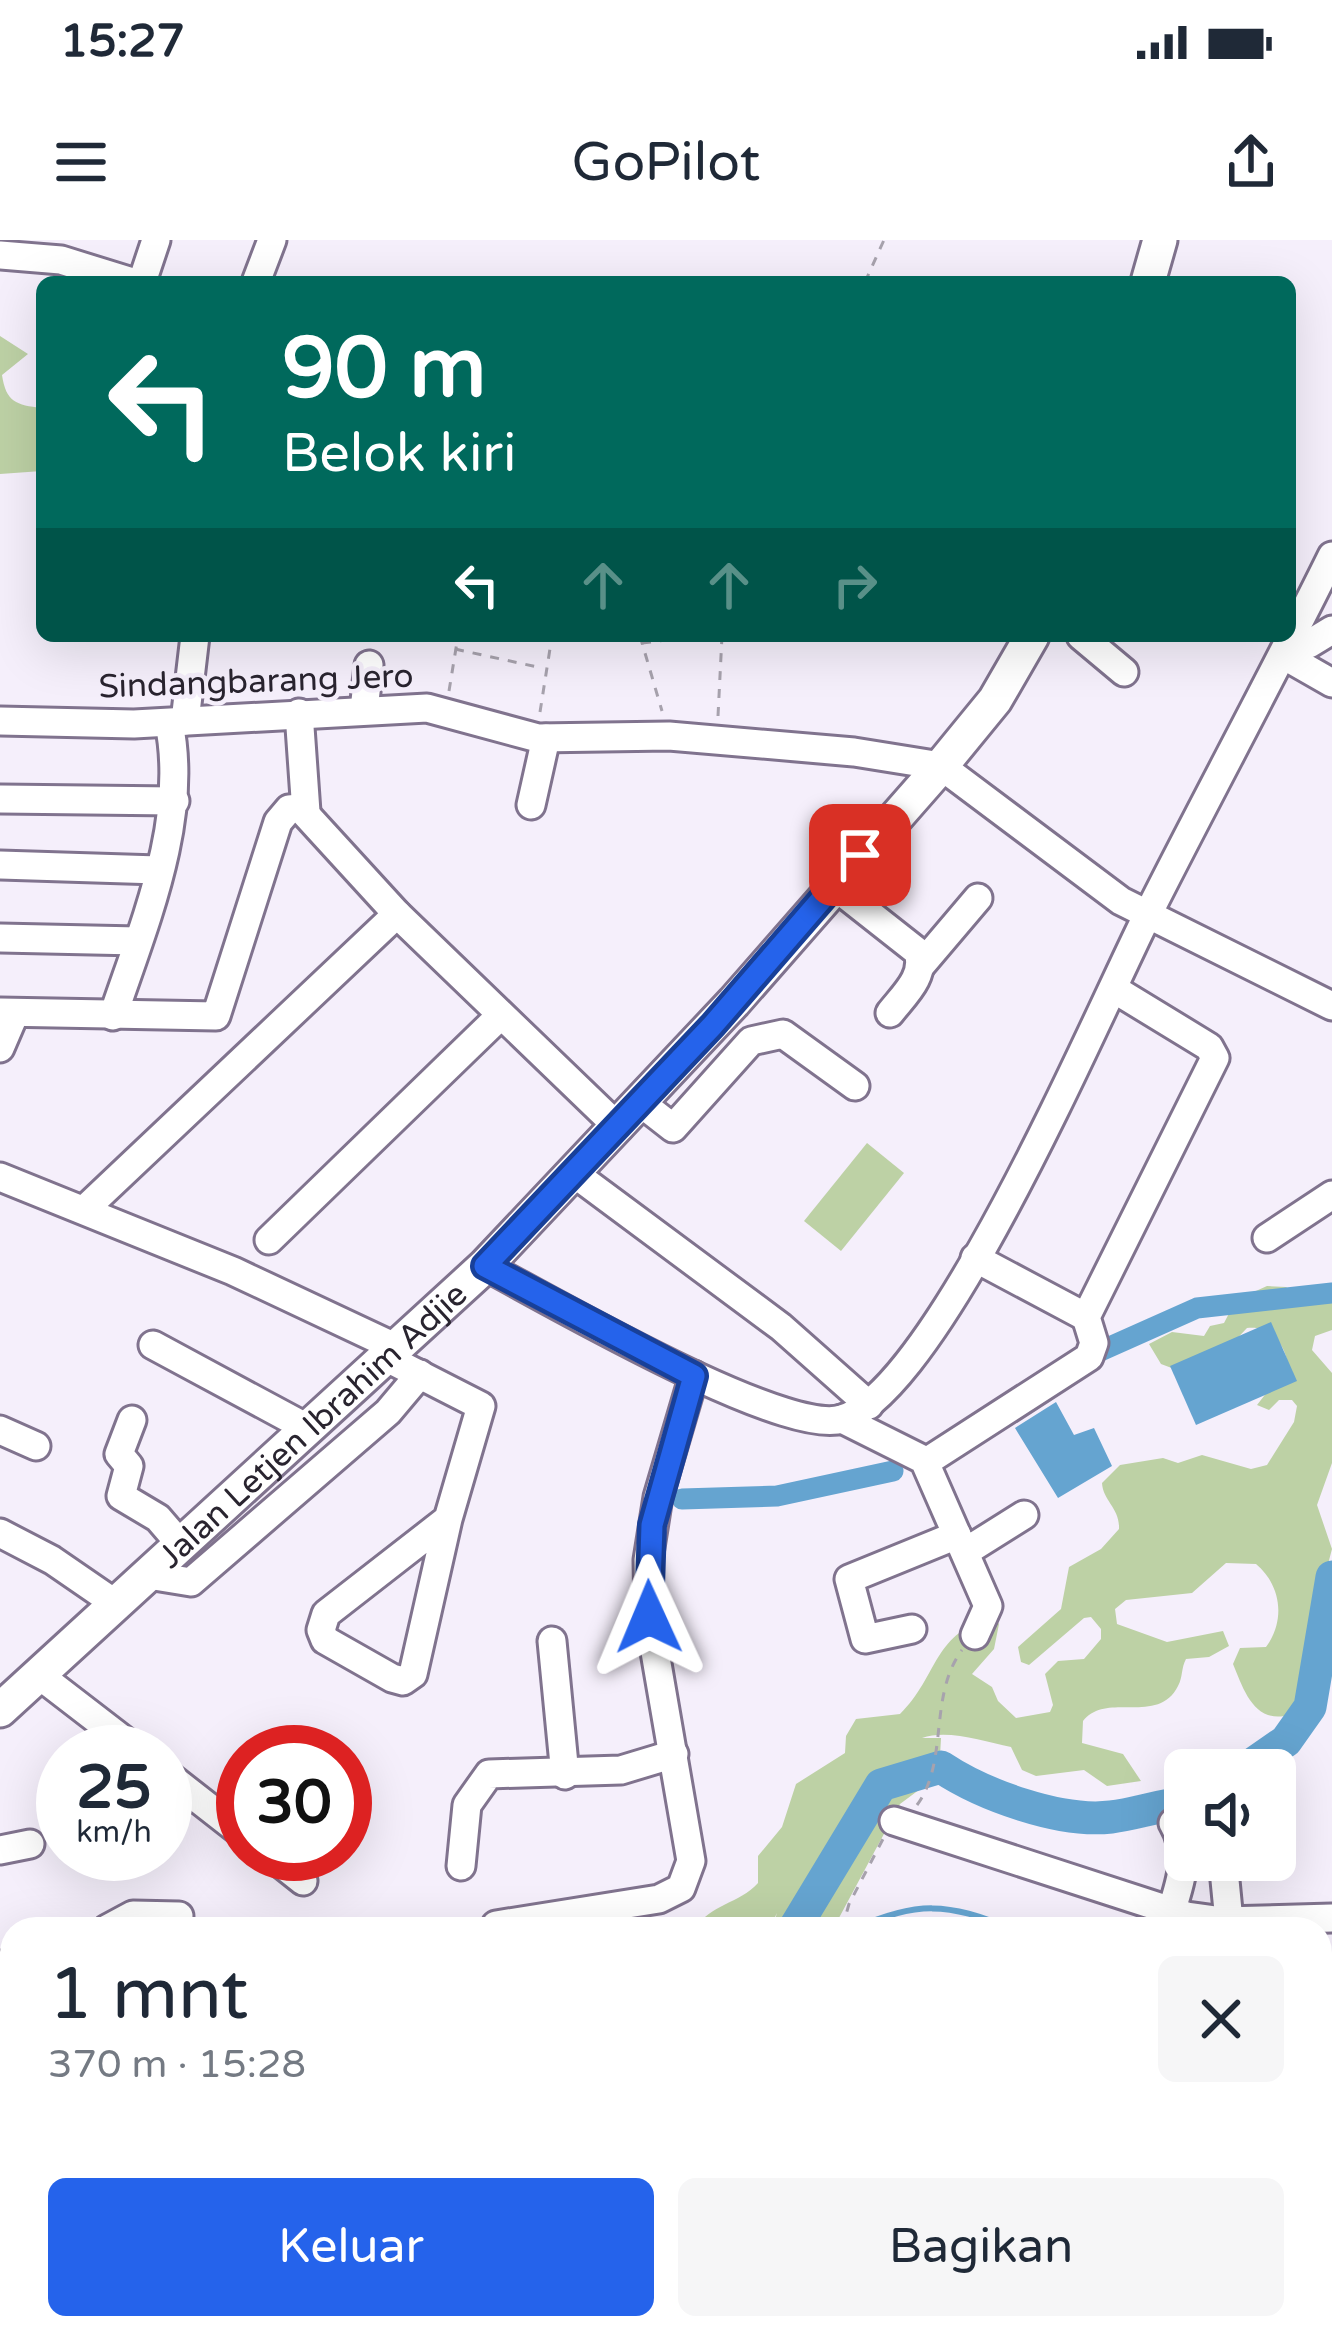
<!DOCTYPE html>
<html lang="id">
<head>
<meta charset="utf-8">
<style>
  :root { --surface:#fff; --page:#f6f6f7; --text:#1f2937; --muted:#747a83; --accent:#2563eb }
  body { margin:0; font-family:"Varela Round",sans-serif; background:var(--page); color:var(--text); height:100vh; display:flex; flex-direction:column; font-size:45px; white-space:nowrap }
  * { box-sizing:border-box; margin:0 }
  p { font-size:39px; color:var(--muted) }
  .icon { flex:none; width:66px; height:66px; fill:none; stroke:currentColor; stroke-width:2; stroke-linecap:round; stroke-linejoin:round }
  .map { position:relative; flex:1; overflow:hidden }
  .side { position:absolute; left:0px; top:1677px; width:1332px; height:423px; display:flex; flex-direction:column; background:var(--surface); border-radius:36px 36px 0 0; box-shadow:0 12px 48px #0002 }
  .side>* { flex:none }
  .top-card { position:absolute; left:36px; top:36px; width:1260px; height:366px; border-radius:18px; box-shadow:0 12px 48px #0002; background:#00695c; color:#fff; overflow:hidden }
  .buttons { position:absolute; left:1164px; top:1509px; display:grid; gap:24px }
  .buttons a { display:grid; place-items:center; width:132px; height:132px; border-radius:18px; background:var(--surface); box-shadow:0 12px 48px #0002; font-size:60px }
  .speed { position:absolute; left:36px; top:1485px; display:flex; gap:24px; font-size:60px; font-weight:700; text-align:center }
  .speed>* { display:grid; place-content:center; width:156px; height:156px; border-radius:50%; background:var(--surface); box-shadow:0 12px 48px #0002; line-height:1 }
  .speed small { font-size:30px; font-weight:400 }
  .speed .limit { border:18px solid #d22; background:#fff; color:#111 }
  .pin { position:absolute; display:grid; place-items:center; width:102px; height:102px; color:#fff; margin:-51px; border-radius:24px; box-shadow:0 6px 18px #0006 }
  .me { position:absolute; width:132px; margin:-66px; rotate:359deg; stroke-linejoin:round; filter:drop-shadow(0 0 9px #0008) }
  .turn { display:flex; align-items:center; gap:42px; height:252px; padding:0 48px; font-size:54px }
  .turn .icon { width:156px; height:156px; stroke-width:2.5 }
  .turn b { display:block; font-size:84px; line-height:102px }
  .lanes { display:flex; align-items:center; height:114px; padding:0 48px; background:#0003; justify-content:center; gap:60px; direction:ltr }
  .lanes .off { opacity:.35 }
  .round { display:grid; place-items:center; flex:none; width:126px; height:126px; border-radius:18px; background:var(--page) }
  .headline { display:flex; align-items:center; justify-content:space-between; height:204px; padding:0 48px }
  h1 { font-size:72px; font-weight:600; line-height:90px }
  .button { display:flex; gap:24px; margin-top:auto; padding:24px 48px }
  .button a { flex:1; height:138px; border-radius:18px; background:var(--accent); color:#fff; font-size:48px; font-weight:600; line-height:138px; text-align:center }
  .button a+a { background:var(--page); color:var(--text) }
  .status { display:flex; justify-content:space-between; align-items:center; height:84px; padding:0 60px; background:var(--surface); direction:ltr }
  .status svg { height:33px; fill:currentColor }
  header { display:flex; justify-content:space-between; align-items:center; height:156px; padding:0 48px; background:var(--surface); font-size:54px; font-weight:600 }
  .map>svg:first-child { display:block }
  .green { fill:#bdd1a5 }
  .water { fill:#65a4d0 }
  .lines { fill:none; stroke-linecap:round; stroke-linejoin:round }
  .stream { stroke:#65a4d0; stroke-width:6 }
  .canal { stroke:#65a4d0; stroke-width:21 }
  .river { stroke:#65a4d0; stroke-width:33 }
  .minor-casing { stroke:#80738e; stroke-width:33 }
  .major-casing { stroke:#80738e; stroke-width:39 }
  .path { stroke:#a7a2ad; stroke-width:3; stroke-dasharray:9 9; stroke-linecap:butt }
  .minor { stroke:#fff; stroke-width:27 }
  .major { stroke:#fff; stroke-width:33 }
  .route-casing { stroke:#184099; stroke-width:30 }
  .route { stroke:#2563eb; stroke-width:21 }
  .labels { text-anchor:middle; stroke-width:9; stroke-linejoin:round; paint-order:stroke }
  .street-label { font-size:33px; fill:#29242f; stroke:#f5effb }
</style>
</head>
<body>
<div class="status"><b>15:27</b><svg viewBox="0 0 49 12"><path d="M0 12V9h3v3zM5 12V6h3v6zM10 12V3h3v9zM15 12V0h3v12zM26 1h20v11H26zM47 4h2v5h-2z"/></svg></div>
<header><svg class="icon" aria-label="menu" viewBox="0 0 24 24"><path d="M4 6h16M4 12h16M4 18h16"/></svg>GoPilot<svg class="icon" aria-label="share" viewBox="0 0 24 24"><path d="M12 15V3M7 8l5-5 5 5M5 13v7h14v-7"/></svg></header>
<div class="map">
<svg width="1332" height="2098" viewBox="0 0 1332 2098">
  <rect width="100%" height="100%" fill="#f5effb"/>
  <g class="green">
    <path d="M0,96L28,114L2,135C6,162 16,165 42,168V231L0,234Z"/>
    <polygon points="867,903 904,933 841,1011 804,981"/>
    <path d="M1267,1046L1286,1047L1306,1062L1332,1058V1090L1315,1096L1312,1110L1332,1133V1223L1317,1265L1332,1309L1323,1343L1332,1370V1417L1284,1476C1253,1481 1243,1448 1233,1424L1240,1408L1266,1407C1286,1380 1281,1345 1256,1324L1226,1323L1192,1353L1126,1360L1115,1369L1117,1384L1167,1402L1223,1391L1229,1406L1209,1417L1186,1419C1181,1428 1183,1437 1178,1446C1158,1486 1106,1451 1083,1481L1082,1503L1123,1514L1141,1541L1107,1546L1084,1530L1036,1536L1022,1530L1011,1507C983,1501 947,1489 922,1498H941L939,1535L900,1564L833,1689H772L777,1673L769,1689H695C710,1664 739,1664 758,1643V1616L782,1587L796,1544L845,1513L846,1496L856,1479L900,1474C939,1436 933,1390 995,1378L999,1384L994,1409L972,1434L992,1447L998,1461L1016,1478L1050,1472L1053,1465L1045,1434L1058,1421L1084,1419L1101,1399V1389L1091,1377L1084,1378L1029,1425L1021,1422L1018,1407L1061,1369L1069,1327L1101,1309L1119,1289C1120,1268 1103,1261 1102,1243L1120,1225L1163,1218L1178,1223L1202,1215L1251,1229L1267,1225L1294,1182L1297,1166L1292,1160H1279L1269,1170L1257,1165L1288,1125C1285,1104 1270,1085 1247,1088L1227,1109L1177,1130L1161,1124L1149,1104L1172,1092L1204,1096L1210,1086L1224,1083L1236,1060Z"/>
  </g>
  <g class="water">
    <polygon points="1271,1082 1297,1141 1196,1185 1170,1126"/>
    <polygon points="1056,1162 1074,1195 1094,1188 1112,1226 1058,1258 1015,1188"/>
  </g>
  <g class="lines">
    <g class="stream">
      <path d="M854,1689C916,1661 948,1662 1011,1689"/>
      <polyline points="1320,1750 1332,1750"/>
    </g>
    <g class="canal">
      <polyline points="1096,1113 1197,1068 1332,1053"/>
      <polyline points="682,1259 777,1256 893,1231"/>
    </g>
    <g class="river">
      <polyline points="1244,1530 1286,1501 1310,1467 1332,1337"/>
      <path d="M794,1689L881,1545L941,1527C983,1555 1060,1583 1111,1577C1136,1574 1160,1565 1185,1563"/>
      <polyline points="0,1955 12,1944"/>
    </g>
    <defs>
      <g id="minor">
        <polyline points="0,15 61,20 132,42"/>
        <polyline points="142,42 156,0"/>
        <polyline points="256,42 272,0"/>
        <polyline points="1081,396 1124,432"/>
        <polyline points="1287,408 1309,404 1332,390"/>
        <polyline points="1283,415 1332,443"/>
        <polyline points="364,470 369,425"/>
        <polyline points="299,473 306,572"/>
        <polyline points="0,481 134,484 427,468 538,498 669,496 854,512 941,526 1121,661 1332,766"/>
        <polyline points="185,481 195,396"/>
        <polyline points="0,559 175,561"/>
        <polyline points="531,565 546,498"/>
        <polyline points="0,625 158,630"/>
        <path d="M833,645L918,712C926,736 904,755 890,773"/>
        <polyline points="0,698 138,701"/>
        <polyline points="922,724 978,658"/>
        <polyline points="0,772 216,776 278,582 289,569 300,568 397,674 619,888"/>
        <path d="M113,776C144,684 189,580 169,483"/>
        <polyline points="0,808 15,773"/>
        <polyline points="641,863 673,888 751,801 783,794 855,846"/>
        <polyline points="575,934 781,1087 869,1165"/>
        <polyline points="0,937 233,1031 399,1109"/>
        <polyline points="85,969 397,674"/>
        <polyline points="1267,998 1332,955"/>
        <polyline points="269,1000 500,776"/>
        <polyline points="975,1018 1086,1077"/>
        <path d="M485,1026C546,1058 784,1197 842,1179C939,1150 1099,771 1149,672C1209,553 1273,436 1332,316"/>
        <polyline points="153,1105 309,1189"/>
        <polyline points="389,1119 481,1166 448,1279 413,1434 403,1441 392,1438 325,1400 321,1390 326,1374 448,1279"/>
        <polyline points="842,1179 924,1220 988,1366 975,1395"/>
        <polyline points="132,1180 119,1214 129,1226 121,1256 158,1278 182,1306"/>
        <polyline points="0,1190 36,1206"/>
        <polyline points="926,1222 1089,1117 1094,1103 1086,1077 1215,818 1209,807 1114,749"/>
        <polyline points="0,1293 52,1320 116,1364"/>
        <polyline points="965,1312 1024,1275"/>
        <polyline points="148,1335 191,1342 388,1172 420,1134"/>
        <polyline points="912,1389 865,1399 849,1339 957,1295"/>
        <polyline points="552,1401 565,1535"/>
        <polyline points="39,1435 139,1512"/>
        <polyline points="165,1533 243,1594"/>
        <polyline points="894,1581 1187,1676 1223,1681 1332,1678"/>
        <polyline points="0,1610 30,1604"/>
        <polyline points="269,1614 303,1641"/>
        <polyline points="1223,1620 1229,1681"/>
        <polyline points="461,1626 467,1565 489,1534 621,1530 674,1514"/>
        <path d="M1171,1672C1181,1641 1191,1613 1173,1583"/>
        <polyline points="496,1685 659,1659 681,1648 691,1621 649,1377 648,1320 658,1257 694,1135"/>
        <polyline points="107,1689 133,1675 179,1676"/>
        <polyline points="0,1725 12,1725"/>
        <polyline points="511,2088 511,2098"/>
        <polyline points="541,2088 542,2098"/>
        <polyline points="865,2088 868,2098"/>
        <polyline points="731,2098 751,2091"/>
        <polyline points="955,2098 981,2088"/>
        <polyline points="1079,2098 1082,2088"/>
      </g>
      <g id="major">
        <polyline points="1148,42 1160,0"/>
        <path id="s1" d="M0,1470L485,1026L734,762L941,526L995,460L1032,396"/>
      </g>
    </defs>
    <use href="#minor" class="minor-casing"/>
    <use href="#major" class="major-casing"/>
    <g class="path">
      <polyline points="865,42 884,0"/>
      <polyline points="640,396 662,471"/>
      <polyline points="642,403 699,396"/>
      <polyline points="455,409 542,428"/>
      <polyline points="449,451 458,396"/>
      <polyline points="540,472 552,396"/>
      <polyline points="718,476 722,396"/>
      <path d="M917,1565C949,1522 928,1456 962,1410"/>
      <polyline points="842,1689 849,1664 883,1599"/>
    </g>
    <use href="#minor" class="minor"/>
    <use href="#major" class="major"/>
  </g>
  <g class="lines">
    <defs>
      <polyline id="route" points="649,1377 652,1285 694,1136 485,1026 713,785 860,615"/>
    </defs>
    <use href="#route" class="route-casing"/>
    <use href="#route" class="route"/>
  </g>
  <g class="labels">
    <g class="street-label">
      <text transform="translate(256 440) rotate(-2)" y="12">Sindangbarang Jero</text>
      <text dy="12" stroke="none"><textPath href="#s1" startOffset="423">Jalan Letjen Ibrahim Adjie</textPath></text>
    </g>
  </g>
</svg>
<div class="buttons">
<a><svg class="icon" aria-label="sound" viewBox="0 0 24 24"><path d="M4 9h4l5-4v14l-5-4H4zM17 9q2 3 0 6"/></svg></a>
</div>
<div class="speed"><div>25<small>km/h</small></div><div class="limit">30</div></div>
<div class="pin" style="left:860px;top:615px;background:#d93025"><svg class="icon" aria-label="arrive" viewBox="0 0 24 24"><path d="M6 21V4h12l-3 4 3 4H6"/></svg></div>
<svg class="me" style="left:649px;top:1377px" viewBox="-20 -20 40 40"><path d="M0-17L14 15 0 8-14 15z" fill="#2563eb" stroke="#fff" stroke-width="4"/></svg>
<div class="top-card">
<div class="turn"><svg class="icon" aria-label="left" viewBox="0 0 24 24"><path d="M17 20v-9H6M10 6l-5 5 5 5"/></svg><div><b>90 m</b>Belok kiri</div></div>
<div class="lanes"><svg class="icon" aria-label="left" viewBox="0 0 24 24"><path d="M17 20v-9H6M10 6l-5 5 5 5"/></svg><svg class="icon off" aria-label="ahead" viewBox="0 0 24 24"><path d="M12 20V5M6 11l6-6 6 6"/></svg><svg class="icon off" aria-label="ahead" viewBox="0 0 24 24"><path d="M12 20V5M6 11l6-6 6 6"/></svg><svg class="icon off" aria-label="right" viewBox="0 0 24 24"><path d="M7 20v-9h11M14 6l5 5-5 5"/></svg></div>
</div>
<section class="side">
<div class="headline"><div><h1>1 mnt</h1><p>370 m · 15:28</p></div><a class="round"><svg class="icon" aria-label="close" viewBox="0 0 24 24"><path d="M6 6l12 12M18 6L6 18"/></svg></a></div>
<div class="button"><a>Keluar</a><a>Bagikan</a></div>
</section>
</div>
</body>
</html>
